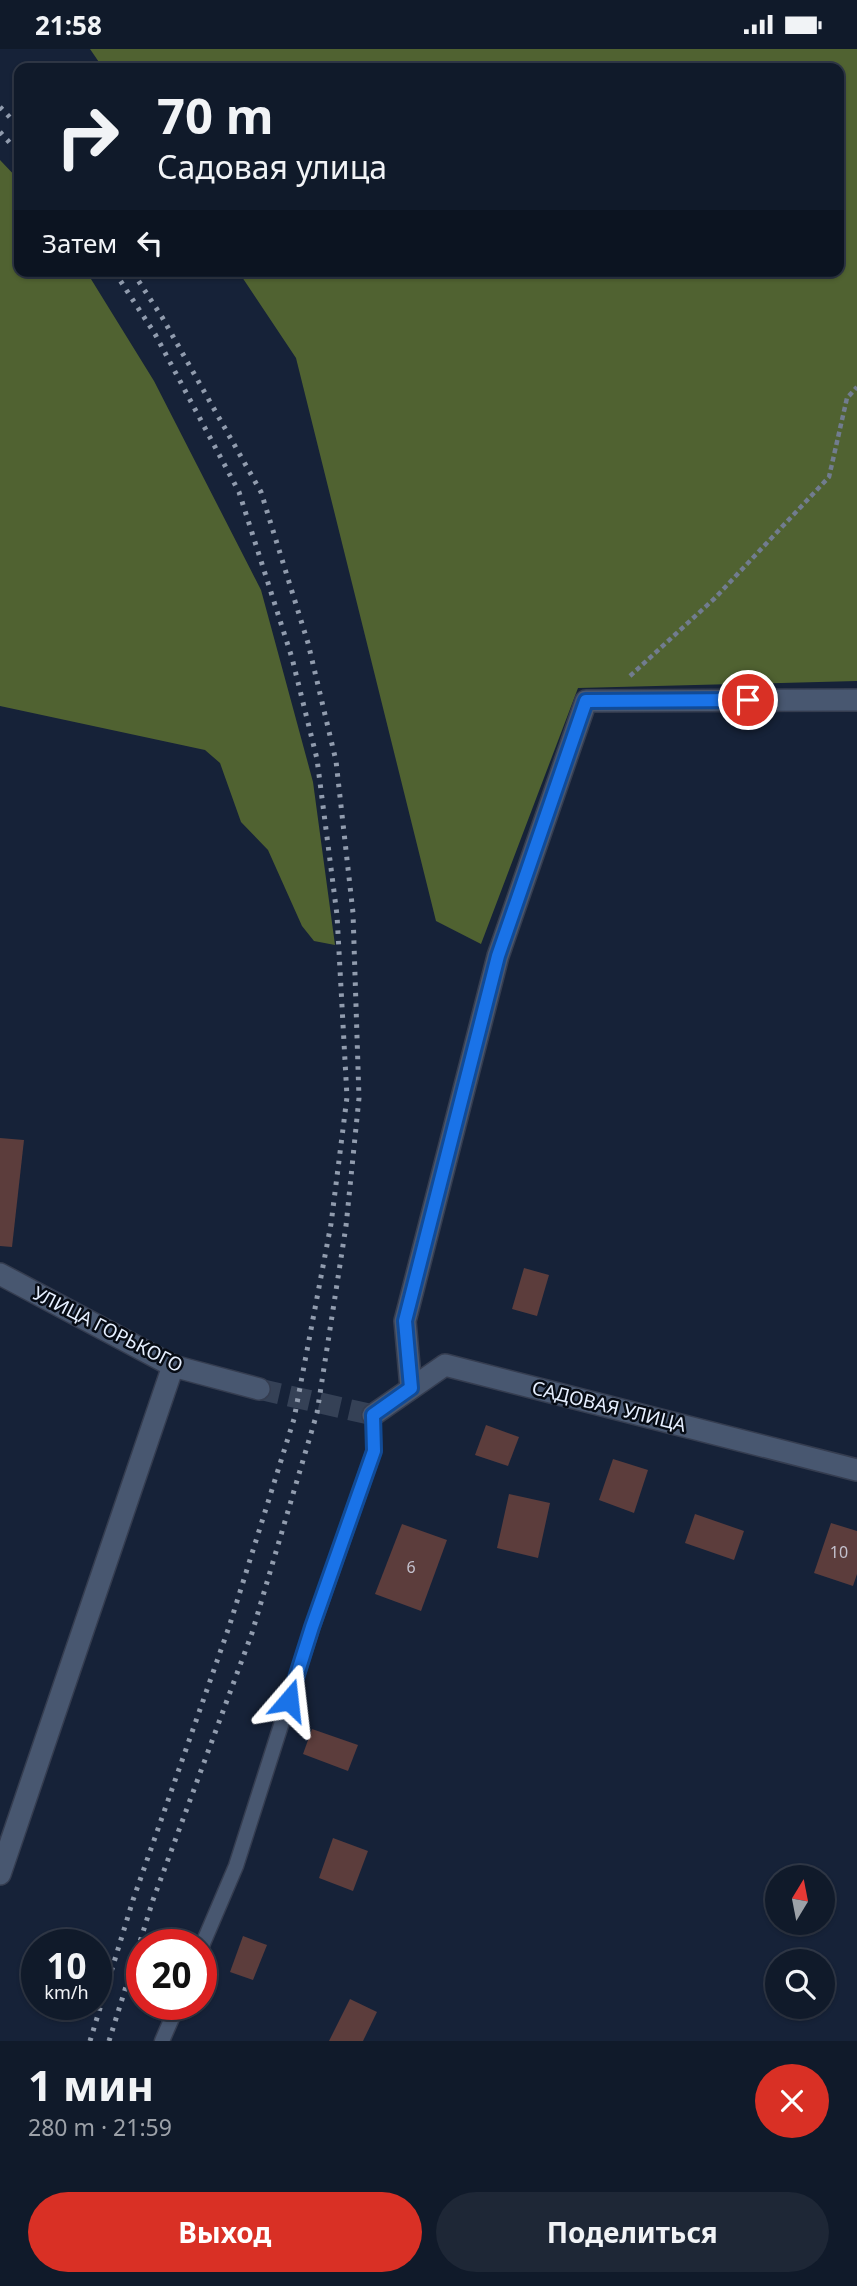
<!DOCTYPE html>
<html lang="ru">
<head>
<meta charset="utf-8">
<style>
  :root { --surface:#101a2a; --page:#1e2736; --text:#f1f3f6; --muted:#9ca1a8; --line:#303847; --accent:#d93025 }
  body { margin:0; font-family:"Noto Sans",sans-serif; background:var(--page); color:var(--text); height:100vh; display:flex; flex-direction:column; font-size:26px; white-space:nowrap }
  * { box-sizing:border-box; margin:0 }
  p { font-size:23px; color:var(--muted) }
  .icon { flex:none; width:38px; height:38px; fill:none; stroke:currentColor; stroke-width:2; stroke-linecap:round; stroke-linejoin:round }
  .map { position:relative; height:1992px; overflow:hidden }
  .side { display:flex; flex-direction:column; background:var(--surface); flex:1 }
  .side>* { flex:none }
  .guide { position:absolute; left:14px; top:14px; width:830px; height:214px; border-radius:14px; box-shadow:0 2px 5px #0004,0 0 0 2px var(--line); background:#101a2a; color:var(--text); overflow:hidden }
  .needle { width:46px; rotate:10deg }
  .controls { position:absolute; left:765px; top:1816px; display:grid; gap:14px }
  .controls a { display:grid; place-items:center; width:70px; height:70px; border-radius:50%; background:var(--surface); box-shadow:0 2px 5px #0004,0 0 0 2px var(--line); font-size:35px }
  .speed { position:absolute; left:21px; top:1880px; display:flex; gap:14px; font-size:35px; font-weight:700; text-align:center }
  .speed>* { display:grid; place-content:center; width:91px; height:91px; border-radius:50%; background:var(--surface); box-shadow:0 2px 5px #0004,0 0 0 2px var(--line); line-height:1 }
  .speed small { font-size:18px; font-weight:400 }
  .speed .limit { border:10px solid #d22; background:#fff; color:#111 }
  .pin { position:absolute; display:grid; place-items:center; width:60px; height:60px; color:#fff; margin:-30px; border:4px solid #fff; border-radius:50%; box-shadow:0 2px 7px #0007 }
  .me { position:absolute; width:77px; margin:-38px; rotate:17deg; stroke-linejoin:round; filter:drop-shadow(0 0 5px #0008) }
  .turn { display:flex; align-items:center; gap:24px; height:147px; padding:0 28px; font-size:32px }
  .turn .icon { width:91px; height:91px; stroke-width:2.5 }
  .turn b { display:block; font-size:49px; line-height:60px }
  .then { display:flex; align-items:center; height:66px; padding:0 28px; background:#0003; gap:14px; font-size:26px }
  .round { display:grid; place-items:center; flex:none; width:74px; height:74px; border-radius:37px; background:var(--page) }
  .headline { display:flex; align-items:center; justify-content:space-between; height:119px; padding:0 28px }
  h1 { font-size:42px; font-weight:700; line-height:52px }
  .action { display:flex; gap:14px; margin-top:auto; padding:14px 28px }
  .action a { flex:1; height:80px; border-radius:42px; background:var(--accent); color:#fff; font-size:28px; font-weight:700; line-height:80px; text-align:center }
  .action a+a { background:var(--page); color:var(--text) }
  .status { display:flex; justify-content:space-between; align-items:center; height:49px; padding:0 35px; background:var(--surface); direction:ltr }
  .status svg { height:19px; fill:currentColor }
  .map>svg:first-child { display:block }
  .forest { fill:#506231 }
  .building { fill:#5c3d3c }
  .lines { fill:none; stroke-linecap:round; stroke-linejoin:round }
  .minor-tunnel { stroke:#354156; stroke-width:21; stroke-dasharray:21 10; stroke-linecap:butt }
  .service-casing { stroke:#353d50; stroke-width:17 }
  .minor-casing { stroke:#353d50; stroke-width:24 }
  .path { stroke:#717c8f; stroke-width:4.5; stroke-dasharray:5 3.5; stroke-linecap:butt }
  .service { stroke:#485770; stroke-width:14 }
  .minor { stroke:#485770; stroke-width:21 }
  .rail { stroke:#919cae; stroke-width:5; stroke-dasharray:3.5 7; stroke-linecap:butt }
  .route-casing { stroke:#114b97; stroke-width:18 }
  .route { stroke:#1a73e8; stroke-width:12 }
  .labels { text-anchor:middle; stroke-width:5; stroke-linejoin:round; paint-order:stroke }
  .number-label { font-size:16px; fill:#c4c2ce }
  .street-label { font-size:19px; fill:#e6efff; stroke:#070c15 }
</style>
</head>
<body>
<div class="status"><b>21:58</b><svg viewBox="0 0 49 12"><path d="M0 12V9h3v3zM5 12V6h3v6zM10 12V3h3v9zM15 12V0h3v12zM26 1h20v11H26zM47 4h2v5h-2z"/></svg></div>
<div class="map">
<svg width="857" height="1992" viewBox="0 0 857 1992">
  <rect width="100%" height="100%" fill="#162238"/>
  <g class="forest">
    <polygon points="90,0 857,0 857,632 578,639 481,895 436,872 296,309 238,222 838,222 838,19 103,19"/>
    <polygon points="0,111 19,131 19,222 86,222 154,332 261,541 313,733 335,896 314,892 302,877 268,801 241,773 220,714 205,701 0,657"/>
  </g>
  <g class="building">
    <polygon points="0,1089 24,1091 12,1198 0,1197"/>
    <polygon points="524,1219 549,1226 537,1267 512,1260"/>
    <polygon points="486,1376 519,1388 508,1417 475,1406"/>
    <polygon points="613,1410 648,1421 634,1464 599,1451"/>
    <polygon points="509,1445 550,1454 538,1509 497,1499"/>
    <polygon points="695,1465 744,1482 734,1511 685,1494"/>
    <polygon points="831,1474 857,1482 857,1525 853,1537 814,1524"/>
    <polygon points="402,1475 447,1491 421,1562 375,1545"/>
    <polygon points="312,1680 358,1696 348,1722 303,1705"/>
    <polygon points="333,1789 368,1802 353,1842 319,1829"/>
    <polygon points="243,1887 267,1896 253,1931 230,1923"/>
    <polygon points="350,1950 377,1963 363,1992 329,1992"/>
  </g>
  <g class="lines">
    <polyline class="minor-tunnel" points="259,1340 373,1366"/>
    <defs>
      <g id="service">
        <polyline points="201,1899 236,1817 312,1579 374,1402 373,1366"/>
        <polyline points="162,1992 178,1955"/>
      </g>
      <g id="minor">
        <polyline points="0,1225 173,1317 259,1340"/>
        <polyline points="411,1339 405,1272 498,907 586,652 857,651"/>
        <polyline points="373,1366 445,1316 857,1421"/>
        <polyline points="0,1825 173,1317"/>
      </g>
    </defs>
    <use href="#service" class="service-casing"/>
    <use href="#minor" class="minor-casing"/>
    <polyline class="path" points="630,627 715,549 829,428 847,349 857,338"/>
    <use href="#service" class="service"/>
    <use href="#minor" class="minor"/>
    <g class="rail">
      <polyline points="0,58 19,78"/>
      <polyline points="0,83 19,104"/>
      <polyline points="90,1992 133,1851 229,1578 294,1370 331,1175 347,1048 337,866 317,710 292,609 239,443 155,285 114,222"/>
      <polyline points="109,1992 153,1851 252,1584 317,1364 346,1177 359,1049 353,864 336,712 308,594 261,443 162,268 132,222"/>
    </g>
  </g>
  <g class="lines">
    <defs>
      <polyline id="route" points="289,1651 312,1578 374,1402 373,1366 411,1339 405,1272 498,907 586,652 748,651"/>
    </defs>
    <use href="#route" class="route-casing"/>
    <use href="#route" class="route"/>
  </g>
  <g class="labels">
    <g class="number-label">
      <text x="839" y="1509">10</text>
      <text x="411" y="1524">6</text>
    </g>
    <g class="street-label">
      <text transform="translate(108 1280) rotate(27)" y="7">УЛИЦА ГОРЬКОГО</text>
      <text transform="translate(609 1357) rotate(14)" y="7">САДОВАЯ УЛИЦА</text>
    </g>
  </g>
</svg>
<div class="controls">
<a><svg class="needle" viewBox="-14 -14 28 28"><path d="M0-13l5 13h-10z" fill="#e53935"/><path d="M0 13l5-13h-10z" fill="#9ca1a8"/></svg></a>
<a><svg class="icon" aria-label="search" viewBox="0 0 24 24"><circle cx="10" cy="10" r="6"/><path d="M15 15l6 6"/></svg></a>
</div>
<div class="speed"><div>10<small>km/h</small></div><div class="limit">20</div></div>
<div class="pin" style="left:748px;top:651px;background:#d93025"><svg class="icon" aria-label="arrive" viewBox="0 0 24 24"><path d="M6 21V4h12l-3 4 3 4H6"/></svg></div>
<svg class="me" style="left:289px;top:1651px" viewBox="-20 -20 40 40"><path d="M0-17L14 15 0 8-14 15z" fill="#1a73e8" stroke="#fff" stroke-width="4"/></svg>
<div class="guide">
<div class="turn"><svg class="icon" aria-label="right" viewBox="0 0 24 24"><path d="M7 20v-9h11M14 6l5 5-5 5"/></svg><div><b>70 m</b>Садовая улица</div></div>
<div class="then">Затем<svg class="icon" aria-label="left" viewBox="0 0 24 24"><path d="M17 20v-9H6M10 6l-5 5 5 5"/></svg></div>
</div>
</div>
<section class="side">
<div class="headline"><div><h1>1 мин</h1><p>280 m · 21:59</p></div><a class="round" style="background:#d93025;color:#fff"><svg class="icon" aria-label="close" viewBox="0 0 24 24"><path d="M6 6l12 12M18 6L6 18"/></svg></a></div>
<div class="action"><a>Выход</a><a>Поделиться</a></div>
</section>
</body>
</html>
